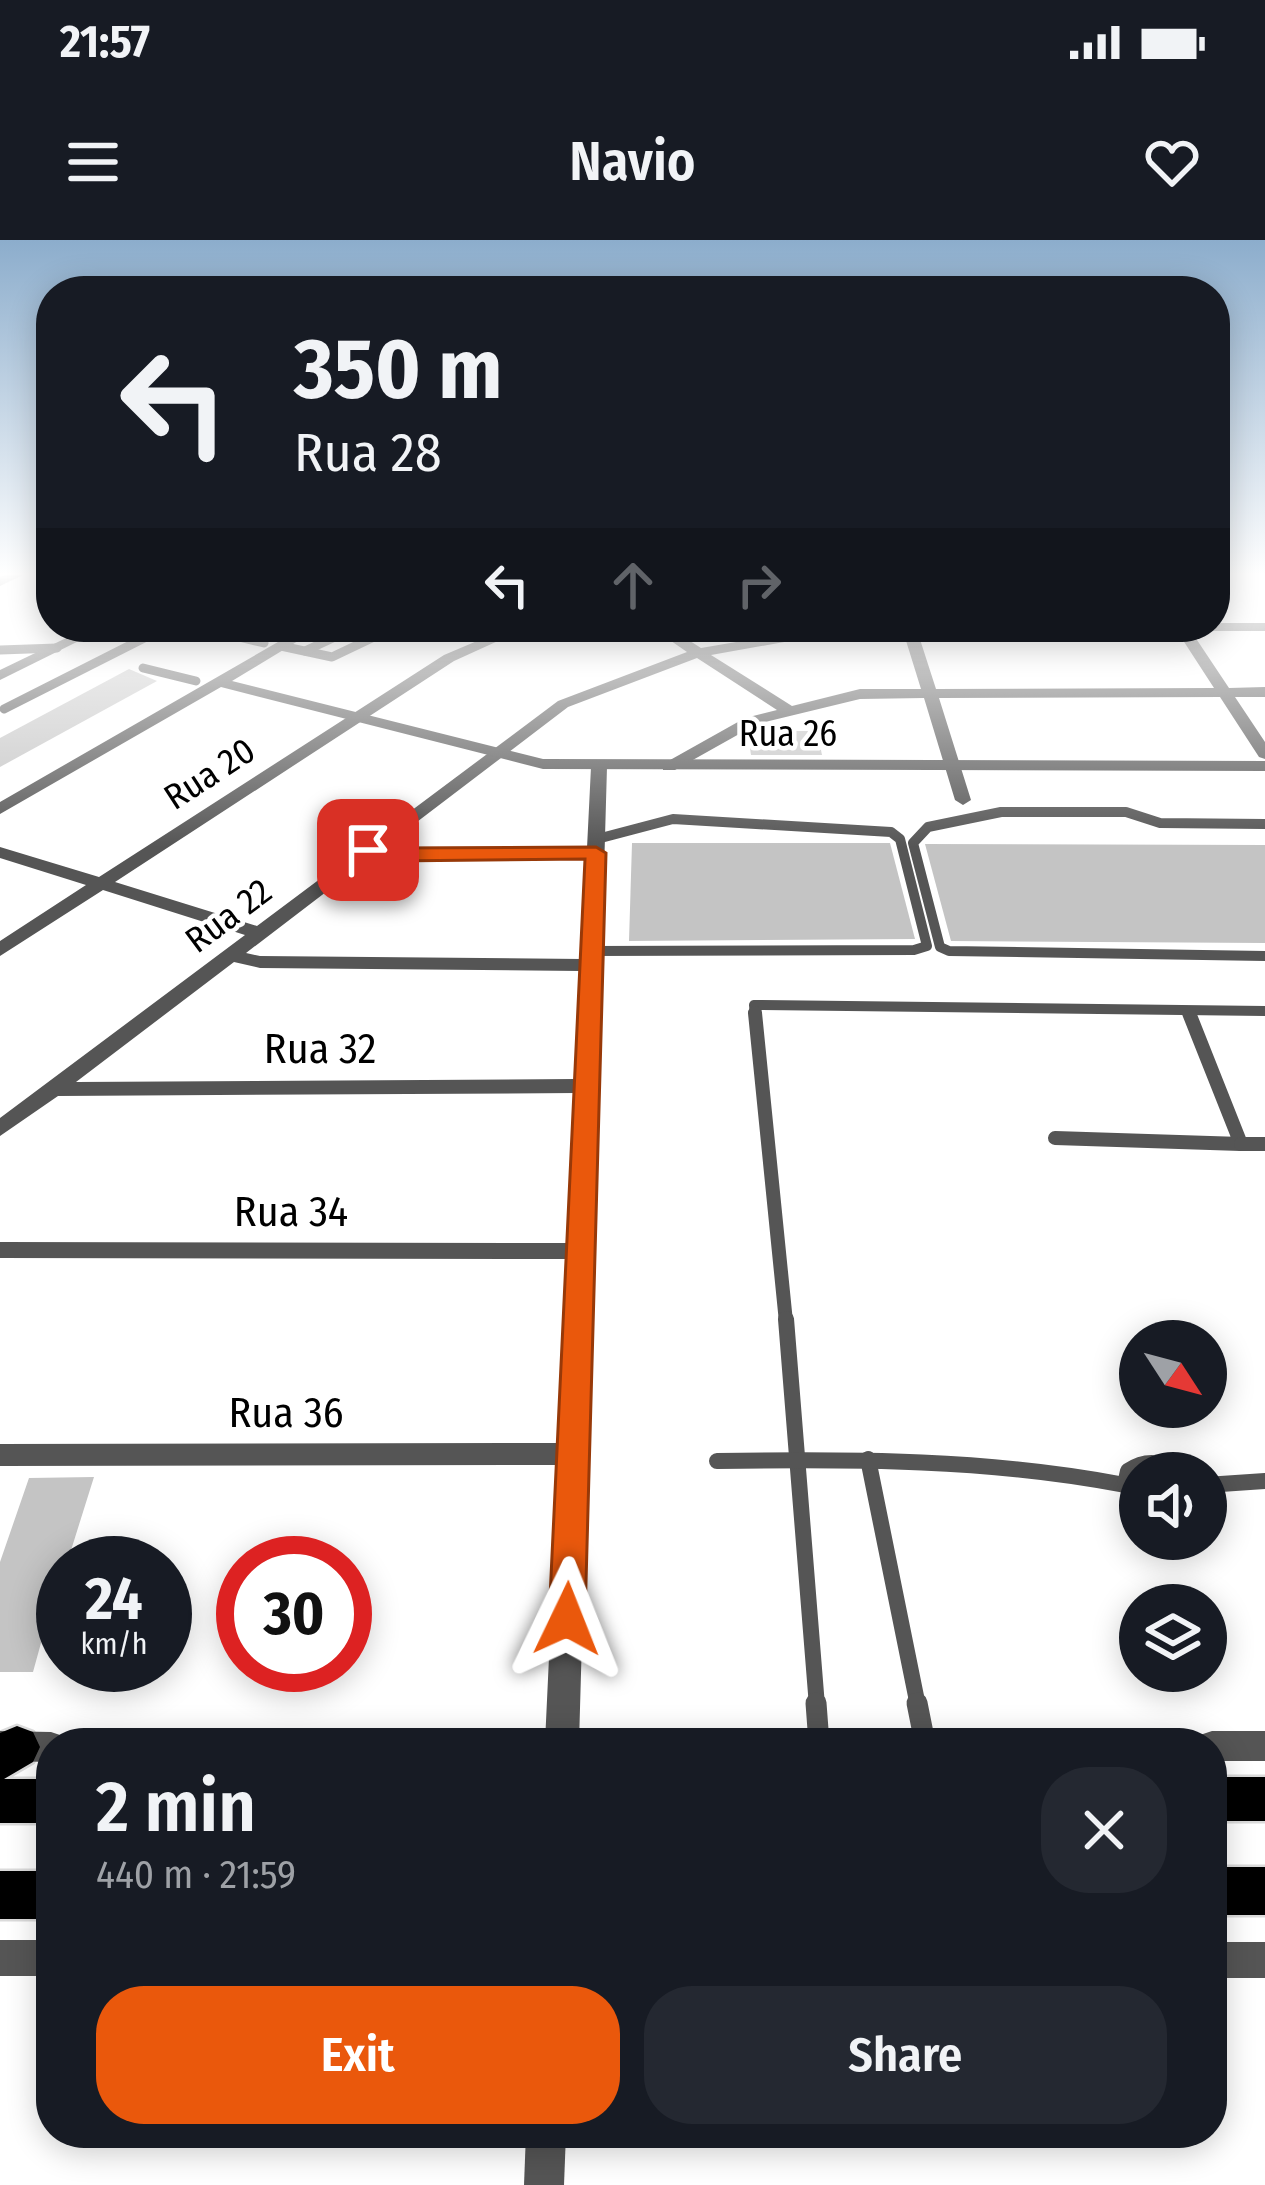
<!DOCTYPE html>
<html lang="en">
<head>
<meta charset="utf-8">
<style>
  :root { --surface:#171b24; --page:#242831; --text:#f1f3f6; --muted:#9ea1a6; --accent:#ea580c }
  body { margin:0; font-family:"Fira Sans Condensed",sans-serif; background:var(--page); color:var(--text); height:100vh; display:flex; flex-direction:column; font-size:45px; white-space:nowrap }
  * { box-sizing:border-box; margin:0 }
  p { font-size:39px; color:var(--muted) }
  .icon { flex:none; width:66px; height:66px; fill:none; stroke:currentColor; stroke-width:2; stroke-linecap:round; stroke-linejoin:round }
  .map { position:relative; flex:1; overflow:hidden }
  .sheet { position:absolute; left:36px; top:1488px; width:1191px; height:420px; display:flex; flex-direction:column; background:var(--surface); border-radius:48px; box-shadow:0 6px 30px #0003 }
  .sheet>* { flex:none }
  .banner { position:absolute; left:36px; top:36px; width:1194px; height:366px; border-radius:48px; box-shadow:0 6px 30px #0003; background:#171b24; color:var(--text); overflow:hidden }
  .needle { width:78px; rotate:126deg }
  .fabs { position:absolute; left:1119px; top:1080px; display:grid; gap:24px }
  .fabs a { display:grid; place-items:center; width:108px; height:108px; border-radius:50%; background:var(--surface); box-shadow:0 6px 30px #0003; font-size:60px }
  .speed { position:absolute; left:36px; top:1296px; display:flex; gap:24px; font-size:60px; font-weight:700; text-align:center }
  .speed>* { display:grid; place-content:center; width:156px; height:156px; border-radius:50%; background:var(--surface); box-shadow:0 6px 30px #0003; line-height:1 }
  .speed small { font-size:30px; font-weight:400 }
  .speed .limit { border:18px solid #d22; background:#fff; color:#111 }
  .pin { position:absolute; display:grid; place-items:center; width:102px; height:102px; color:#fff; margin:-51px; border-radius:24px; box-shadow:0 6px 18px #0006 }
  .me { position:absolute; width:132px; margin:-66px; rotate:2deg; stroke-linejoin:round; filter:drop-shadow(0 0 9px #0008) }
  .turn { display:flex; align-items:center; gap:42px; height:252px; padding:0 60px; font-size:54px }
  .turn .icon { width:156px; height:156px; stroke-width:2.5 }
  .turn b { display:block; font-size:84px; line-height:102px }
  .lanes { display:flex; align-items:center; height:114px; padding:0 60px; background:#0003; justify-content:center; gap:60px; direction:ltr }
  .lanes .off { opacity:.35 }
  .round { display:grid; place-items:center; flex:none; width:126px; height:126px; border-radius:48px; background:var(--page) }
  .head { display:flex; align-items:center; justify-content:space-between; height:204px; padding:0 60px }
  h1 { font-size:72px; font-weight:600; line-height:90px }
  .button { display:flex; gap:24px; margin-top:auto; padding:24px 60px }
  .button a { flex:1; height:138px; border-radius:48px; background:var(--accent); color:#fff; font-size:48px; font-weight:600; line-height:138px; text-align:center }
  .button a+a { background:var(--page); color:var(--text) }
  .status { display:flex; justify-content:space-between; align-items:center; height:84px; padding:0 60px; background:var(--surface); direction:ltr }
  .status svg { height:33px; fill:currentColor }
  header { display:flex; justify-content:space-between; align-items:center; height:156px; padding:0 60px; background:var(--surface); font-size:54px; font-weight:600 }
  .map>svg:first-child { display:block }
  .building { fill:#c4c4c4 }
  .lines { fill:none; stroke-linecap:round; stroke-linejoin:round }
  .trunk-casing { stroke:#dbdbdb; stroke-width:5 }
  .service-far4 { stroke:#555; stroke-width:9 }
  .service-far3 { stroke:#555; stroke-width:10 }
  .service-far2 { stroke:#555; stroke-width:14 }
  .service-far1 { stroke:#555; stroke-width:16 }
  .service { stroke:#555; stroke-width:21 }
  .minor { fill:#555; fill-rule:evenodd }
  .tertiary { fill:#555; fill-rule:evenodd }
  .trunk { fill:#000; fill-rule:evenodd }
  .route { fill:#ea580c; stroke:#983908; stroke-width:3 }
  .labels { text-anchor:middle; stroke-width:9; stroke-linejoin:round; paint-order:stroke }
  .far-street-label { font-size:36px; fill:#000; stroke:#fff }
  .street-label { font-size:42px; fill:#000; stroke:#fff }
</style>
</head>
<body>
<div class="status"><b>21:57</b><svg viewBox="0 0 49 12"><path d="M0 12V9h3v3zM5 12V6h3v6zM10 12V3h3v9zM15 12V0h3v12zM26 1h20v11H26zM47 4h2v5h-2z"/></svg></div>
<header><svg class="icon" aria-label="menu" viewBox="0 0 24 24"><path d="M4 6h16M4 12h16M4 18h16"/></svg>Navio<svg class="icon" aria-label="heart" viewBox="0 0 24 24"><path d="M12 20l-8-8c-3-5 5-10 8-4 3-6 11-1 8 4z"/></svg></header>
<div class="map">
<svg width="1265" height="1945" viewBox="0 0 1265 1945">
  <rect width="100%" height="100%" fill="#fff"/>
  <g class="building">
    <polygon points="129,429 157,441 0,527 0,498"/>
    <polygon points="754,491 817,491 822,515 751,515 748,494"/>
    <polygon points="632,603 890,603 915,699 629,701"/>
    <polygon points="925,604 1265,605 1265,703 951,701"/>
    <polygon points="94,1237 67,1323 63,1323 33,1432 0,1432 0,1322 29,1238"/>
  </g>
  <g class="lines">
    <defs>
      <g id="trunk">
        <polygon points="17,1486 33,1492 40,1507 33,1522 4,1539 51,1539 51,1583 0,1583 0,1493"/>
        <rect x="1212" y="1537" width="53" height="44"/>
        <rect x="1212" y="1627" width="53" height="48"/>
        <rect x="0" y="1631" width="51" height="48"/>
      </g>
    </defs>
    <use href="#trunk" class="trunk-casing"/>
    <g class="service-far4">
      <polyline points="198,387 264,403"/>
      <polyline points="281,406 332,417 374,397"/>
      <polyline points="0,410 57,408"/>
      <polyline points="305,411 352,389 374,397"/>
      <polyline points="143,428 196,441"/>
      <polyline points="4,469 166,387"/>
    </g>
    <g class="service-far3">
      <polyline points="1265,584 1160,583 1126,572 1001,572 928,587 913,603 940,707 949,711 1265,716"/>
      <polyline points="592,711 914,710 927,706 900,599 891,592 673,579 597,599"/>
      <polyline points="1188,771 1190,776"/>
      <polyline points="755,776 754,765 1265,771"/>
    </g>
    <g class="service-far2">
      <polyline points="755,773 786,1082"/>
      <polyline points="1055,898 1241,904 1189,773"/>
      <polyline points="1241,904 1265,904"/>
    </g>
    <g class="service-far1">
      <polyline points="786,1079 817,1466"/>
      <polyline points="868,1219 918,1466"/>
      <path d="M717,1221C853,1219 991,1219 1125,1245L1140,1264"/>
      <path d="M1125,1245L1128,1231C1146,1219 1162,1221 1179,1233"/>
      <polyline points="1206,1245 1265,1241"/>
    </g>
    <g class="service">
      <polyline points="816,1463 819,1503"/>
      <polyline points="917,1463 925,1503"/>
    </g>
    <g class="minor">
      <polygon points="6,335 23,335 0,346 0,337"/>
      <path d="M1215,383H1265V391H1191L1229,448L1265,447V457H1235L1265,502V519L1259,517L1220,457L939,458L971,560L963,565L955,560L924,458L860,459L757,484L675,530H663V524L745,478L777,470L697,418L568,467L384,607L587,608L591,527L599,522L607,527L579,1503H545L558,1225L0,1226V1204L559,1203L568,1019L0,1018V1002L569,1003L576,853L58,856L0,896V878L245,695L103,650L0,716V701L86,645L0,618V607L99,637L444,415L510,387H529L454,421L115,642L257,686L558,461L687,412L651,387H668L701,408L812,389L916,387L936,449L1214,448L1177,391H1087L1080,387H1215ZM903,391L921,449H860L792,466L711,415L812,397ZM373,616L587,618L582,719L260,716L246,713ZM234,722L260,728L581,731L576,839L76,842Z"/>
      <polygon points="89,387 107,387 0,440 0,430"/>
      <polygon points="526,1893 566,1893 564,1945 524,1945"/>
    </g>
    <g class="tertiary">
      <polygon points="304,387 321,387 232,441 543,519 1265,521 1265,531 543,529 221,447 0,574 0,562"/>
      <polygon points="0,1491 51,1492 63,1496 66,1503 51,1503 51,1522 0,1521"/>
      <polygon points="1212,1491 1265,1491 1265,1521 1212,1521 1212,1503 1197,1503 1200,1495"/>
      <rect x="0" y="1700" width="51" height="36"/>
      <rect x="1212" y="1702" width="53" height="36"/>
    </g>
    <use href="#trunk" class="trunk"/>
  </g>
  <linearGradient id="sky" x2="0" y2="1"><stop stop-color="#8cadcc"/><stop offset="0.55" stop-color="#fff"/><stop offset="1" stop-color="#fff" stop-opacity="0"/></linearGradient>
  <rect width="1265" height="607" fill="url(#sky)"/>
  <polygon class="route" points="368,604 391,608 596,607 606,613 585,1379 579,1390 567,1394 555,1390 549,1379 585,619 391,621 361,615 361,606"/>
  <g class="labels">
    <g class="far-street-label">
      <text x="788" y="506">Rua 26</text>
      <text transform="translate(209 533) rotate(-33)" y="13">Rua 20</text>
      <text transform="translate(228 675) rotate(-37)" y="13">Rua 22</text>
    </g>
    <g class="street-label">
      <text x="320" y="823">Rua 32</text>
      <text x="291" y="986">Rua 34</text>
      <text x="286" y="1187">Rua 36</text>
    </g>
  </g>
</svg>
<div class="fabs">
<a><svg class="needle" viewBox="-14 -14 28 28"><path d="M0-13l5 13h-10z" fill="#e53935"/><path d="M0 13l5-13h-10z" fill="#9ea1a6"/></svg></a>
<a><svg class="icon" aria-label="sound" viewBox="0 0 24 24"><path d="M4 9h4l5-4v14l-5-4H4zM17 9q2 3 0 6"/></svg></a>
<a><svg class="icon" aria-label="layers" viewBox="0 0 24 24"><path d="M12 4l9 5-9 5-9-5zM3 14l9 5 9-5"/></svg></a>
</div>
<div class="speed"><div>24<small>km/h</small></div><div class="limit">30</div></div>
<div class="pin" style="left:368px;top:610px;background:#d93025"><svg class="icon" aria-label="arrive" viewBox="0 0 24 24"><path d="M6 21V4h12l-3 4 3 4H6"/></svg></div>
<svg class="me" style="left:567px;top:1379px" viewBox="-20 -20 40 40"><path d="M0-17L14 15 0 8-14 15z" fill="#ea580c" stroke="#fff" stroke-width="4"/></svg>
<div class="banner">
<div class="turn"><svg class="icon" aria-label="left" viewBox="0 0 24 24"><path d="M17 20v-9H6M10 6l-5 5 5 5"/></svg><div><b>350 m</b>Rua 28</div></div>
<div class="lanes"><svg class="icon" aria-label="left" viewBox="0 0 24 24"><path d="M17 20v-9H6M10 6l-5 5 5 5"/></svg><svg class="icon off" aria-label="ahead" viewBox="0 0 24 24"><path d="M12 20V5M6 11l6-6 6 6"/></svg><svg class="icon off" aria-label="right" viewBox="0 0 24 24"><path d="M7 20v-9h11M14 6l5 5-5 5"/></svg></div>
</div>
<section class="sheet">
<div class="head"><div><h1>2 min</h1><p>440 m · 21:59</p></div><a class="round"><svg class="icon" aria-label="close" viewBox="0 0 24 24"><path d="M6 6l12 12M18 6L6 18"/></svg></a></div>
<div class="button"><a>Exit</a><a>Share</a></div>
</section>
</div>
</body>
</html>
